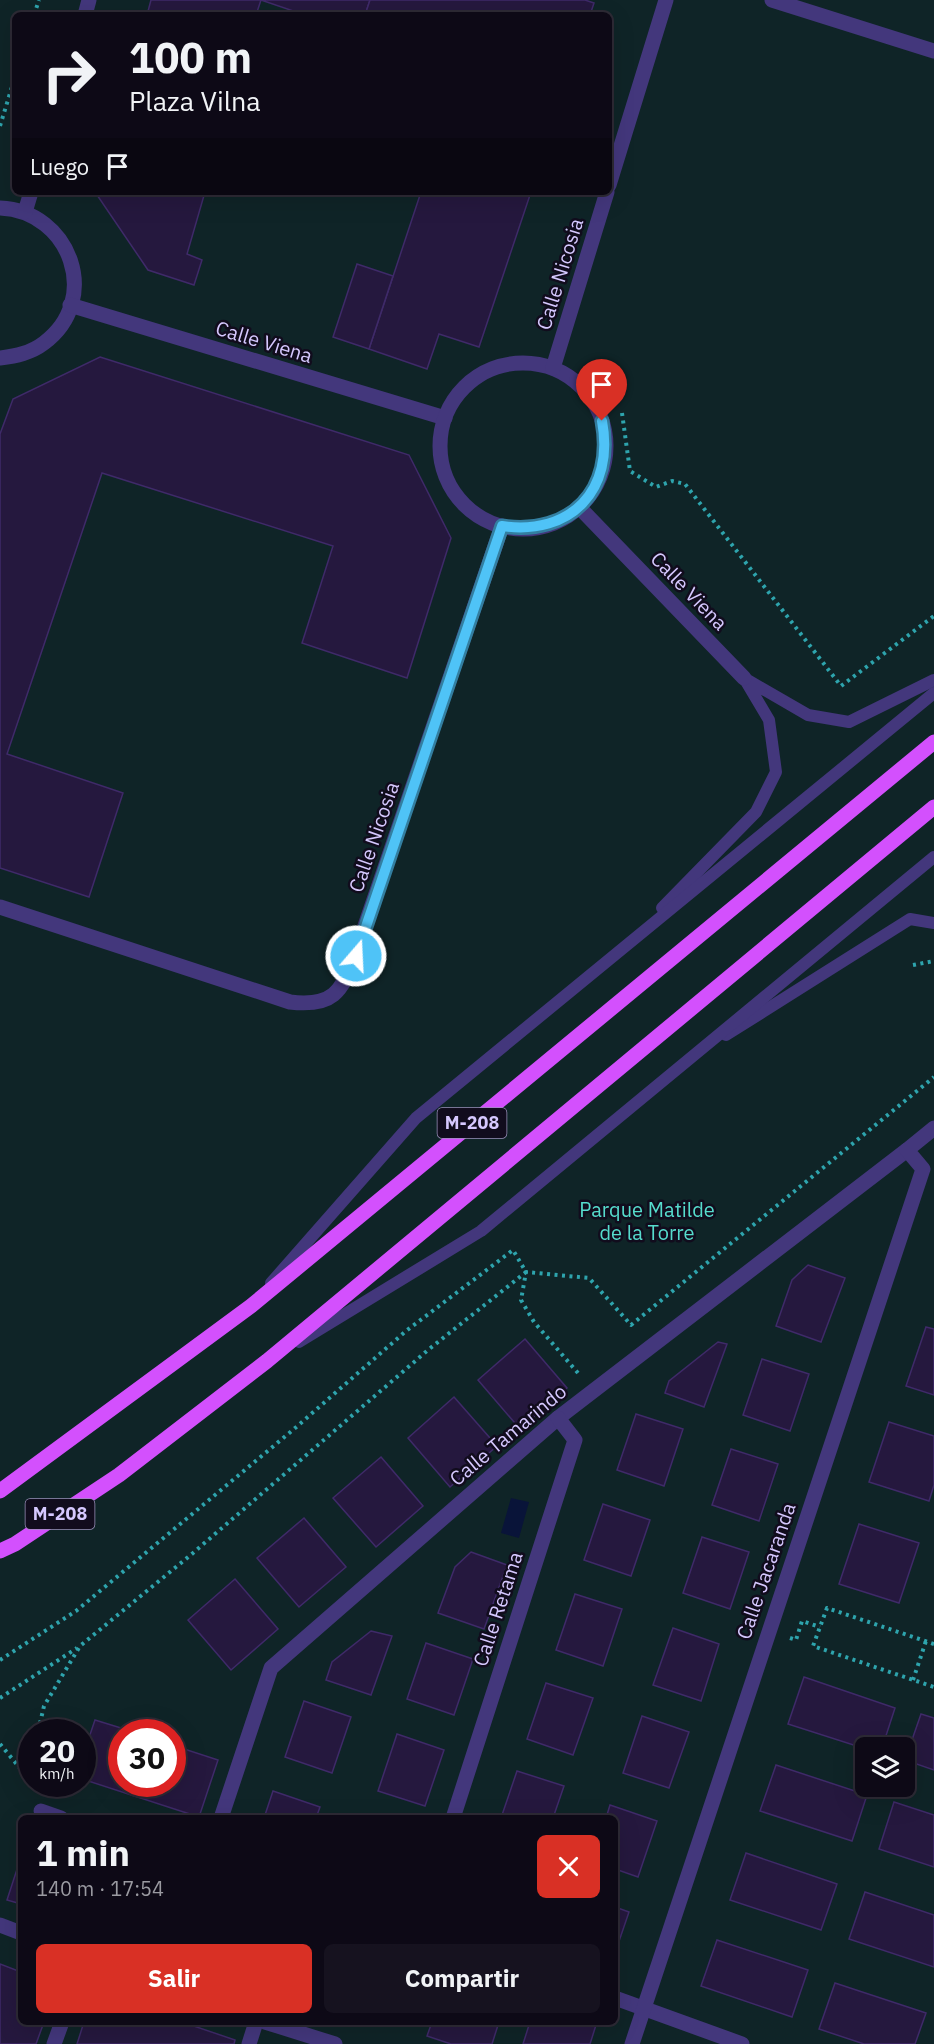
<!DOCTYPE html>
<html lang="es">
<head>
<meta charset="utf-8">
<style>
  :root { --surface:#0d0916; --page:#16121f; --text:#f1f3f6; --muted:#9a9aa1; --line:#2d2a35; --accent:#d93025 }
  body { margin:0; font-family:"IBM Plex Sans",sans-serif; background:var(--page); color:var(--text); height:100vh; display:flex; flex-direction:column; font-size:22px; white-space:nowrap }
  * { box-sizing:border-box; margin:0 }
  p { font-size:20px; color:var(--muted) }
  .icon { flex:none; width:33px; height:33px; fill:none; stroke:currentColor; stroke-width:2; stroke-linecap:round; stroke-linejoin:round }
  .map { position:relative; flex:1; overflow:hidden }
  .side { position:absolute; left:18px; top:1815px; width:600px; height:210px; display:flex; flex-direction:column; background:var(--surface); border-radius:9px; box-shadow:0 6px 24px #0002,0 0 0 2px var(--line) }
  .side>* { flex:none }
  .guide { position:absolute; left:12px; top:12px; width:600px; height:183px; border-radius:9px; box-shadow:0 6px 24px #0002,0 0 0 2px var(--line); background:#0d0916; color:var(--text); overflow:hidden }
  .fabs { position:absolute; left:855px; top:1737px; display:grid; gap:12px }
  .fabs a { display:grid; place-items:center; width:60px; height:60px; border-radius:9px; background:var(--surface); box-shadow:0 6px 24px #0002,0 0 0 2px var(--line); font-size:30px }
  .speed { position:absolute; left:18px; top:1719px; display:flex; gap:12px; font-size:30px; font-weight:700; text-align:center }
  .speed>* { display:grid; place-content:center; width:78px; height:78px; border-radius:50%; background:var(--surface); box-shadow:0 6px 24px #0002,0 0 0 2px var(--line); line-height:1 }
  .speed small { font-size:15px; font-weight:400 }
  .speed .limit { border:9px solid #d22; background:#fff; color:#111 }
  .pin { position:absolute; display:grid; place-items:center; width:51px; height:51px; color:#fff; margin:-62px -26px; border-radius:50% 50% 50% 0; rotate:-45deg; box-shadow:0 0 6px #0007 }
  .pin .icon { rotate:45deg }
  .me { position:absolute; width:66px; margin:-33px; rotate:19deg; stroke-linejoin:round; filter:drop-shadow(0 0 4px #0008) }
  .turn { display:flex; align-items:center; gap:21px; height:126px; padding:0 18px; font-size:27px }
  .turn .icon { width:78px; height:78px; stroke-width:2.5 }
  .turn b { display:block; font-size:42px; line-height:51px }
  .then { display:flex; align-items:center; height:57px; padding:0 18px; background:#0003; gap:12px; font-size:22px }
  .round { display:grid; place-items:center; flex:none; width:63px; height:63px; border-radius:9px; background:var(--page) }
  .overview { display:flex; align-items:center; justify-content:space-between; height:102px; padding:0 18px }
  h1 { font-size:36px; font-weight:700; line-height:45px }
  .action { display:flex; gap:12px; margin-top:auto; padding:12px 18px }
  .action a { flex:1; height:69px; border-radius:9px; background:var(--accent); color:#fff; font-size:24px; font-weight:700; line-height:69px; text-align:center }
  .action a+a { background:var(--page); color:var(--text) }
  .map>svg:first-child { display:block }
  .green { fill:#0f2427; fill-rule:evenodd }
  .water { fill:#091439 }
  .building { fill:#25183e; stroke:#3f2a69; stroke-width:1.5 }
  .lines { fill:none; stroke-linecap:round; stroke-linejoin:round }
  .path { stroke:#2ea4ad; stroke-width:4; stroke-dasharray:3 4.5; stroke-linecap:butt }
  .service { stroke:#43377c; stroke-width:12 }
  .minor { stroke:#43377c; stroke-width:15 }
  .primary { stroke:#d350fd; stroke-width:15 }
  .route-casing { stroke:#337fa1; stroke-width:15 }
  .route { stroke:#4fc3f7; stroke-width:10 }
  .labels { text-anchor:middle; stroke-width:5; stroke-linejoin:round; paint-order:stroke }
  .shield { fill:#110c1d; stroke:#9a90ba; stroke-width:1.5 }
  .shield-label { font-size:18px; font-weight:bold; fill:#d5c8fe }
  .street-label { font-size:20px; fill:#d5c8fe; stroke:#110c1d }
  .park-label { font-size:20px; fill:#56dccd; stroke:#110c1d }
</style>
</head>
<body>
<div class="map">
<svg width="934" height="2044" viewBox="0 0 934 2044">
  <rect width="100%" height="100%" fill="#110c1d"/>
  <path class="green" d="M0,0H934V2044H0ZM15,15H609V192H15ZM32,1732H82V1784H32ZM122,1732H172V1784H122ZM866,1748H904V1786H866ZM21,1818H615V2022H21Z"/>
  <polygon class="water" points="511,1498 529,1502 519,1538 501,1533"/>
  <g class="building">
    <polygon points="151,0 370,0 365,15 305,15 261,0 256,15 147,15"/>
    <polygon points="370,0 585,0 594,3 590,15 365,15"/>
    <polygon points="95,192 205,192 187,254 202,260 194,285 148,270"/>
    <polygon points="421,192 531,192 479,347 439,334 427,369 369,349"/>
    <polygon points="357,264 393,276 369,349 333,337"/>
    <polygon points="100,357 409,455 451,538 407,678 302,643 333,546 102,473 7,754 123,793 89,897 0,868 0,434 13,399"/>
    <polygon points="808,1265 845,1278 821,1342 776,1326 792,1280"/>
    <polygon points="926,1327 934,1329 934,1395 906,1386"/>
    <polygon points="525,1339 567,1388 520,1429 478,1380"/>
    <polygon points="718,1342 727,1344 704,1407 665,1393 669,1381"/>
    <polygon points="762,1359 809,1374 790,1431 743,1415"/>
    <polygon points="454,1397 497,1446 450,1487 408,1438"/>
    <polygon points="636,1414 683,1429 664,1486 617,1470"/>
    <polygon points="889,1422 934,1436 934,1485 929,1501 869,1482"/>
    <polygon points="731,1449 778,1464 759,1521 712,1505"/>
    <polygon points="381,1457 423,1506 376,1547 333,1498"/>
    <polygon points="603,1504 650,1520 631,1576 584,1560"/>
    <polygon points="304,1518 346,1567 299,1607 257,1558"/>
    <polygon points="859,1524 919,1543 899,1603 839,1584"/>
    <polygon points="702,1537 749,1552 730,1609 683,1593"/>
    <polygon points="471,1552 507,1565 484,1629 438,1613 455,1567"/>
    <polygon points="235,1579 278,1629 231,1670 188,1620"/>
    <polygon points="575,1594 622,1609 603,1666 556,1650"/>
    <polygon points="673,1628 719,1644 701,1701 653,1685"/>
    <polygon points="371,1631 392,1636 371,1695 326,1680 332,1662"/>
    <polygon points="426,1643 473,1659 454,1715 407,1699"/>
    <polygon points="804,1677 895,1708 882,1748 866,1748 866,1749 788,1724"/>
    <polygon points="546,1683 593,1698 573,1755 527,1739"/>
    <polygon points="304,1701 351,1717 332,1773 285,1757"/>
    <polygon points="921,1714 934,1718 934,1770 905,1760"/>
    <polygon points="642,1716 689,1732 669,1788 623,1773"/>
    <polygon points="95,1720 134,1732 122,1732 122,1784 172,1784 172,1745 218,1760 199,1817 82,1779 82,1758"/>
    <polygon points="397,1734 444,1750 425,1806 378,1791"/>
    <polygon points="776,1765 867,1795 852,1841 760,1811"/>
    <polygon points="517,1771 564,1786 553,1818 501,1818"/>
    <polygon points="273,1791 320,1807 316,1818 264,1818"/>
    <polygon points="894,1802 934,1815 934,1867 879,1849"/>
    <polygon points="610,1805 657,1821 638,1877 615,1869 615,1818 606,1818"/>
    <polygon points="746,1853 837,1884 821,1930 730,1900"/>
    <polygon points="21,1857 21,1904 7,1900"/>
    <polygon points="865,1892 934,1915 934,1967 849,1939"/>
    <polygon points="615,1907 629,1912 615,1953"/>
    <polygon points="717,1940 808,1970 792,2017 701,1986"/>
    <polygon points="0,1964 21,1972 21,2022 44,2022 36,2044 0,2044"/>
    <polygon points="835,1983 926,2013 915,2044 864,2044 819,2029"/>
    <polygon points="84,2022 182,2022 235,2040 234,2044 77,2044"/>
    <polygon points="432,2022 499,2022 492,2044 451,2044 427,2036"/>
    <polygon points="530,2022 587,2022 596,2025 590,2044 523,2044"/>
  </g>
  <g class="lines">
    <g class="path">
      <polyline points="34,15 39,0"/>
      <polyline points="0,126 15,77"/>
      <polyline points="622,413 630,471 656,487 672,481 685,484 841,686 934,616"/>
      <polyline points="913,965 934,961"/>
      <polyline points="578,1373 534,1322 521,1300 526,1272 589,1278 631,1325 934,1077"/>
      <polyline points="790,1638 796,1640 802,1621 820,1627"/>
      <polyline points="934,1644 827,1608 813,1646 934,1687"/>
      <polyline points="0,1660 76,1611 294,1429 406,1331 513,1250 526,1272 428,1350 193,1553 80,1646 44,1706 38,1732"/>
      <polyline points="913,1680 926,1641"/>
      <polyline points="0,1698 77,1648"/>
      <polyline points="0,1744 29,1779"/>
      <polyline points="29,1778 32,1765"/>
    </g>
    <g class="service">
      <polyline points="662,908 756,812 776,772 769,720 744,678 808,715 849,722 934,680"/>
      <polyline points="726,1035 910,919 934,923"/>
      <polyline points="271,1283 416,1118 934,693"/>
      <polyline points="299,1342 481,1231 934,857"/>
    </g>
    <g class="minor">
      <polyline points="772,0 934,51"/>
      <polyline points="85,15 89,0"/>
      <polyline points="609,185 666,0"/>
      <path d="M0,208C71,211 102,300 44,343C31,353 16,356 0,358"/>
      <polyline points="25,212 31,192"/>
      <polyline points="70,305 445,418"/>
      <circle cx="523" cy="446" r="83"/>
      <polyline points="553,368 607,192"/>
      <polyline points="579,507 744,678"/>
      <path d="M0,907L290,1002C332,1007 342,993 355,955L502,526"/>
      <polyline points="41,1811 61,1818"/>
      <polyline points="221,1818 271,1668 558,1418 907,1150"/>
      <polyline points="453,1818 575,1440 558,1418"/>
      <polyline points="0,1925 21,1933"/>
      <polyline points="615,1998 742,2044"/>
      <polyline points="265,2022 335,2044"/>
      <polyline points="54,2044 62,2022"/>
      <polyline points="249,2044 256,2022"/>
      <polyline points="632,2044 923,1169 907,1150 934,1128"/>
    </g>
    <g class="primary">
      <polyline points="0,1491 251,1306 934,742"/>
      <polyline points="0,1551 15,1544 119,1475 267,1361 934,807"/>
    </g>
  </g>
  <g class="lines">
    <defs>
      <path id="route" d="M356,956L502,526C571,536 615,490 602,421"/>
    </defs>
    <use href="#route" class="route-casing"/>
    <use href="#route" class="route"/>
  </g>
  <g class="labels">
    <g class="shield">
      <rect x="437.5" y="1108" width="69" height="30" rx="4.5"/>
      <rect x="25.5" y="1499" width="69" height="30" rx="4.5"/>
    </g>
    <g class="shield-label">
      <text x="472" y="1129">M-208</text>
      <text x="60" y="1520">M-208</text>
    </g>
    <g class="street-label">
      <text transform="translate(560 274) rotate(-73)" y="7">Calle Nicosia</text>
      <text transform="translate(264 342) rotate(17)" y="7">Calle Viena</text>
      <text transform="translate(689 591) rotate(46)" y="7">Calle Viena</text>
      <text transform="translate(374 837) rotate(-71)" y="7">Calle Nicosia</text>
      <text transform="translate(508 1435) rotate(-40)" y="7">Calle Tamarindo</text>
      <text transform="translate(766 1571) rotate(-71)" y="7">Calle Jacaranda</text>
      <text transform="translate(498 1609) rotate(-72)" y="7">Calle Retama</text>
    </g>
    <g class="park-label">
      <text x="647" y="1217">Parque Matilde<tspan x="647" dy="23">de la Torre</tspan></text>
    </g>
  </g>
</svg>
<div class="fabs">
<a><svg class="icon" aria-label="layers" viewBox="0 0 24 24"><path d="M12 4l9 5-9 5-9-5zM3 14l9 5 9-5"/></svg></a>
</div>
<div class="speed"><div>20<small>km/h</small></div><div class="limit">30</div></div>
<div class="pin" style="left:602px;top:421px;background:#d93025"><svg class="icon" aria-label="arrive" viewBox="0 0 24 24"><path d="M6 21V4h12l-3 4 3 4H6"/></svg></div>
<svg class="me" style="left:356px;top:956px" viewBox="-20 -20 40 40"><circle r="17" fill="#4fc3f7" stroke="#fff" stroke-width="3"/><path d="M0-11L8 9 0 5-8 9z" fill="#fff"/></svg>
<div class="guide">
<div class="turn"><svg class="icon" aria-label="right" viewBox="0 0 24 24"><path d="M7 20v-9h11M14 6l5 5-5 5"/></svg><div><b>100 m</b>Plaza Vilna</div></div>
<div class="then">Luego<svg class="icon" aria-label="arrive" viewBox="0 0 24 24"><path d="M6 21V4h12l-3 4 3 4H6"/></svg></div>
</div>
<section class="side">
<div class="overview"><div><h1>1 min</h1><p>140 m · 17:54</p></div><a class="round" style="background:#d93025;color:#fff"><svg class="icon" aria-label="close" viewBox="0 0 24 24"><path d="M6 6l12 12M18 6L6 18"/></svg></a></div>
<div class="action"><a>Salir</a><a>Compartir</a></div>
</section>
</div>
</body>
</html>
